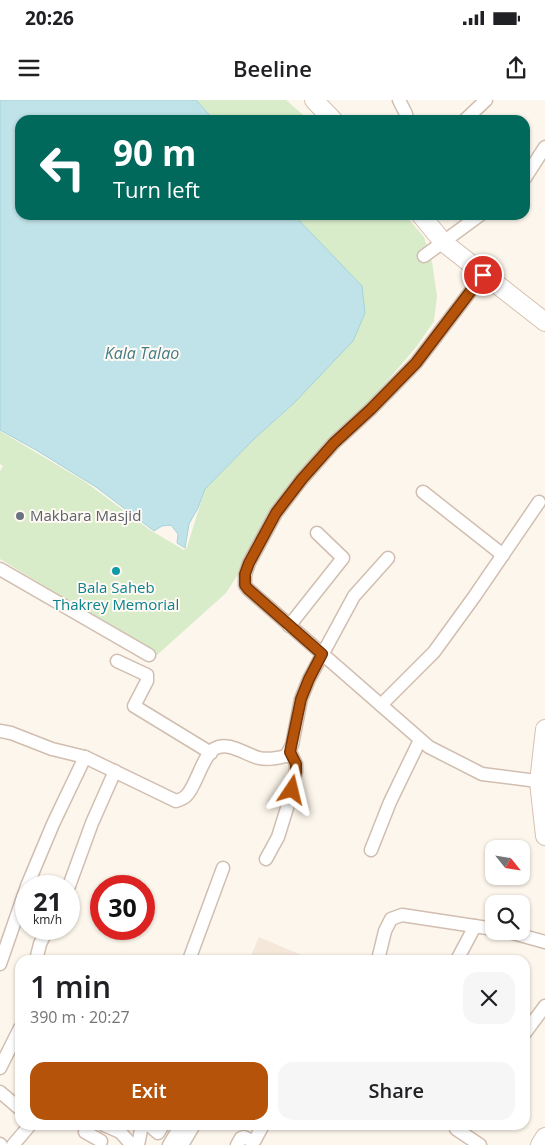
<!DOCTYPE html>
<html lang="en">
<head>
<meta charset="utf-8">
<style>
  :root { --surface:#fff; --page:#f6f6f6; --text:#202124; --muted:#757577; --accent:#b45309 }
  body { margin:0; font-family:"Open Sans",sans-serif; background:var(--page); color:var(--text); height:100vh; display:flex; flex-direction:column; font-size:19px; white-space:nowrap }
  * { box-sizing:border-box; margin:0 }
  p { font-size:16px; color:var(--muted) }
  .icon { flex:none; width:28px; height:28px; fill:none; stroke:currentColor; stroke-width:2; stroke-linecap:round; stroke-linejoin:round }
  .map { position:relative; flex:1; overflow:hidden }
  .side { position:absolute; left:15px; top:855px; width:515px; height:175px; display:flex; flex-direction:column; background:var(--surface); border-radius:15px; box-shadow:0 1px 4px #0004 }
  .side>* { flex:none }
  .guide { position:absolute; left:15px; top:15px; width:515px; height:105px; border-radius:15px; box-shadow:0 1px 4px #0004; background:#00695c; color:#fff; overflow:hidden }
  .needle { width:32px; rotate:120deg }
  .fabs { position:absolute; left:485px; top:740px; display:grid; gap:10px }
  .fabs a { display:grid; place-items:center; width:45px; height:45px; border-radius:10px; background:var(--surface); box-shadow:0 1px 4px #0004; font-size:25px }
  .speed { position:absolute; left:15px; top:775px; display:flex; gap:10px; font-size:25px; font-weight:700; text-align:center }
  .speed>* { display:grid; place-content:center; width:65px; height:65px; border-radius:50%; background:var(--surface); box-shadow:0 1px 4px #0004; line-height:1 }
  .speed small { font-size:12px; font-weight:400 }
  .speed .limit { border:8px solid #d22; background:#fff; color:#111 }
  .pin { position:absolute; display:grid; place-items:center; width:42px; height:42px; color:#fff; margin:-21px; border:2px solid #fff; border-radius:50%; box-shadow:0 1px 5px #0007 }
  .me { position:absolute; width:55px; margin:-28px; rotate:10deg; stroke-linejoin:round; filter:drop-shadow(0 0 4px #0008) }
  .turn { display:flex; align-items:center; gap:18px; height:105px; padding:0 15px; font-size:22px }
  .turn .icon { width:65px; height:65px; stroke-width:2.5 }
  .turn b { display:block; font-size:35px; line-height:42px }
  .round { display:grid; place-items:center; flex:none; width:52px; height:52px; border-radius:15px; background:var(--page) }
  .headline { display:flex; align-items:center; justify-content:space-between; height:85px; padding:0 15px }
  h1 { font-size:30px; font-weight:600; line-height:38px }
  .cta { display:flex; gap:10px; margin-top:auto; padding:10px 15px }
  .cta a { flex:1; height:58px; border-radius:15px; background:var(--accent); color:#fff; font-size:20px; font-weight:600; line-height:58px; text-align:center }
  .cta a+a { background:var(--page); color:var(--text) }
  .status { display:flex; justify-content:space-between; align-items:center; height:35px; padding:0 25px; background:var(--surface); direction:ltr }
  .status svg { height:14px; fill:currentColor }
  header { display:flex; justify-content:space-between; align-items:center; height:65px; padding:0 15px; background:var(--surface); font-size:22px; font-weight:600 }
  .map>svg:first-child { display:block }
  .residential { fill:#f5e8da }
  .green { fill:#d8ecc9 }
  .water { fill:#bfe3e8; stroke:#a5d3da }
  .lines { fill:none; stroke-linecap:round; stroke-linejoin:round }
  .minor-casing { stroke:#d1beb0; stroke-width:15 }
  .secondary-casing { stroke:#d6c0b0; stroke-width:20 }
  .minor { stroke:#fff; stroke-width:12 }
  .secondary { stroke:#fff; stroke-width:18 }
  .route-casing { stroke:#753606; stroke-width:12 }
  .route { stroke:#b45309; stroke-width:9 }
  .worship-dot { fill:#6b7280; stroke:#fffaf3; stroke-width:2 }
  .culture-dot { fill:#0f9aa8; stroke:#fffaf3; stroke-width:2 }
  .labels { text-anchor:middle; stroke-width:4; stroke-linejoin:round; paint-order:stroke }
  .worship-label { font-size:15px; fill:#5b616d; stroke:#fffaf3; text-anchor:start }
  .culture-label { font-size:15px; fill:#0d838f; stroke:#fffaf3 }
  .water-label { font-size:16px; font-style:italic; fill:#437c86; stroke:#fffaf3 }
</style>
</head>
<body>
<div class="status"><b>20:26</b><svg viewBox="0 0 49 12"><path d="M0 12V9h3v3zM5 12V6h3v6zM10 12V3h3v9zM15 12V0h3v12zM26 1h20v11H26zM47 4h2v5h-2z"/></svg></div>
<header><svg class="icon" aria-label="menu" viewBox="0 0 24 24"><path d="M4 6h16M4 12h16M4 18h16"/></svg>Beeline<svg class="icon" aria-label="share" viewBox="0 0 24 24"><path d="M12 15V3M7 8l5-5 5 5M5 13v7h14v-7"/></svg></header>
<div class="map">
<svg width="545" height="1045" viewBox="0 0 545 1045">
  <rect width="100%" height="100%" fill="#fdf6ec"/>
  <polygon class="residential" points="259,837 313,860 249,860"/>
  <g class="green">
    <polygon points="196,0 286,0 309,20 214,20"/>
    <polygon points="294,115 405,115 424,137 432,162 437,196 434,221 417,246 283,404 226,493 157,555 0,459 0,371 3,366 0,364 0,331 84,381 150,430 184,450 187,447 205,389 254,339 294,303 362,186"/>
  </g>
  <polygon class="water" points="0,0 196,0 214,20 20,20 20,115 294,115 362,186 365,213 353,241 294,303 254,339 205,389 198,408 189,424 185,448 177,443 178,434 171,425 162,426 154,431 96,387 36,350 0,330"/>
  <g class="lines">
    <defs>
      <g id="minor">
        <polyline points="399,0 406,14 407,20"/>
        <polyline points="465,20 486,0"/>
        <polyline points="525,78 545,47"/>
        <polyline points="424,156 480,115"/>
        <polyline points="483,175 416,263 371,309 334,343 302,379 276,413 249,463 245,475 245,485 248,489 429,647 482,674 545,682"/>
        <polyline points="423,392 503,455"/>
        <polyline points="0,469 149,555"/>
        <polyline points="289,526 343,458 317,433"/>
        <polyline points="117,561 147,575 147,581 134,606 211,653"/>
        <polyline points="381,605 434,552 474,497 539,402"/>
        <path d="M0,631L11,633L52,649L85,657L176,701C179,700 184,698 186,696C196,687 202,657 214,649C228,640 246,655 259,658C267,660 278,658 286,656L292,645L301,599L309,579L354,496L388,458"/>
        <polyline points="371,750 390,702 420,640"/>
        <polyline points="266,759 278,737 287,708 296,672 296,664 290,652"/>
        <polyline points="27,786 53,724 85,657"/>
        <polyline points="69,786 92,723 115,671"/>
        <polyline points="505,831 545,842"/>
        <polyline points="36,860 40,844 47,829"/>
        <polyline points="189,860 223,768"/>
        <polyline points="378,860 385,831 391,819 402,815 494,829"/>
        <polyline points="457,860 475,826"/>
        <polyline points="0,864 26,789"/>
        <polyline points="525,933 545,906"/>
        <polyline points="0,968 20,928"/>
        <polyline points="0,992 20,1009"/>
        <polyline points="104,1025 120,1032 132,1045"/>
        <polyline points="149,1025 158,1033 163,1025"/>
        <polyline points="459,1025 456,1029 480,1045"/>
        <polyline points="85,1032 101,1041"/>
        <polyline points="0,1044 1,1045"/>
        <polyline points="13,1045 30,1025"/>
        <polyline points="138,1045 142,1025"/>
        <polyline points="169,1045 181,1025"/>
        <polyline points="182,1045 194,1025"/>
        <polyline points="237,1045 241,1038 244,1037 252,1041 255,1040 263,1025"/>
      </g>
      <g id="secondary">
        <polyline points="314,0 333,20"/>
        <polyline points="421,115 443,142 545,222"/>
        <polyline points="545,629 539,682 545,736"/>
        <polyline points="540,1045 545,1037"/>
      </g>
    </defs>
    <use href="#minor" class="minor-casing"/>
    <use href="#secondary" class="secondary-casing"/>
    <use href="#minor" class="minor"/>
    <use href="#secondary" class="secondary"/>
  </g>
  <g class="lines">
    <defs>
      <polyline id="route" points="292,690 296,672 296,664 290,652 301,599 309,579 322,554 248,489 245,485 245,474 249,463 276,413 302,379 334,343 371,309 416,263 483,175"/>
    </defs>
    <use href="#route" class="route-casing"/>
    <use href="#route" class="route"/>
  </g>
  <circle class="worship-dot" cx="20" cy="416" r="5"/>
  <circle class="culture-dot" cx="116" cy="471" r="5"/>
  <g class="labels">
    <g class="worship-label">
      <text x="30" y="421">Makbara Masjid</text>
    </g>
    <g class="culture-label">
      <text x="116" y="493">Bala Saheb<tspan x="116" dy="17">Thakrey Memorial</tspan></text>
    </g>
    <g class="water-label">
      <text x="142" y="259">Kala Talao</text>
    </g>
  </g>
</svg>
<div class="fabs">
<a><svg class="needle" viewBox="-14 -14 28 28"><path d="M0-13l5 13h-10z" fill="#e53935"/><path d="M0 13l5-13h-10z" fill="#757577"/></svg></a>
<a><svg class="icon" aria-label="search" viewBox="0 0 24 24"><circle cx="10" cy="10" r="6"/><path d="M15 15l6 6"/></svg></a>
</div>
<div class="speed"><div>21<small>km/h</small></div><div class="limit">30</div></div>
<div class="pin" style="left:483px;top:175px;background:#d93025"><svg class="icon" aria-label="arrive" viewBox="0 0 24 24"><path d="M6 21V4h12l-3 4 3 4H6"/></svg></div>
<svg class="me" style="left:292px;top:690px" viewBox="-20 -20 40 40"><path d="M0-17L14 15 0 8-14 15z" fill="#b45309" stroke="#fff" stroke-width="4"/></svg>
<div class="guide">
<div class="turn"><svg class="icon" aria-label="left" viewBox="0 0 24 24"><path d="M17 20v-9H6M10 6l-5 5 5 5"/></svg><div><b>90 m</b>Turn left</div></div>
</div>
<section class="side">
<div class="headline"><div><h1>1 min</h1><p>390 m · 20:27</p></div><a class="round"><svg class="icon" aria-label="close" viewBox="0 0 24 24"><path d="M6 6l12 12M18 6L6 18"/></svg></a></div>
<div class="cta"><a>Exit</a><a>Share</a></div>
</section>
</div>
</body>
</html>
